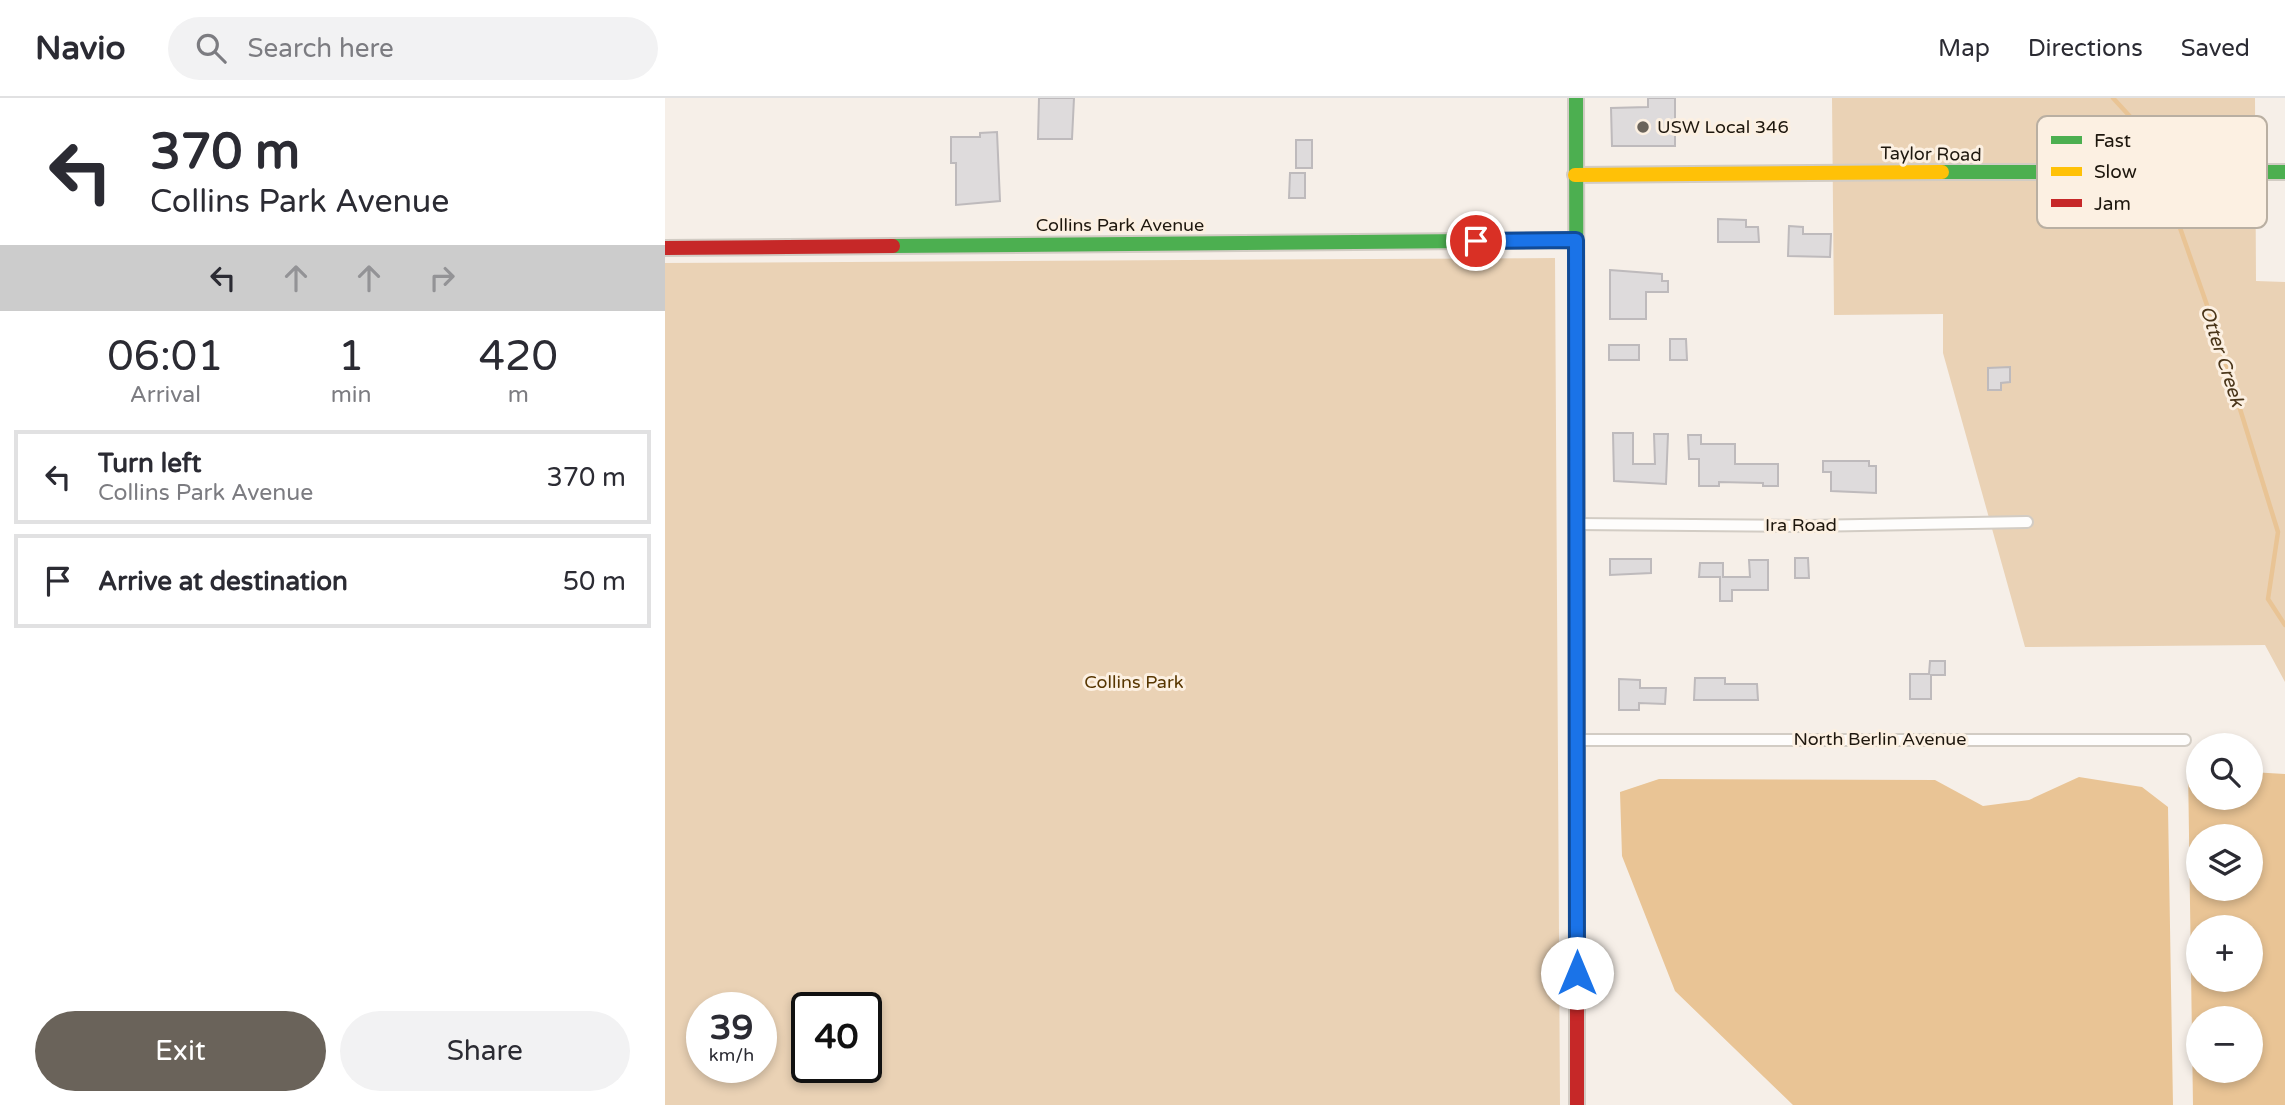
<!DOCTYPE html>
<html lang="en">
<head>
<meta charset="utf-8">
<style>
  :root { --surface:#fff; --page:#f2f2f3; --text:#2b2b33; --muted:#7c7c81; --line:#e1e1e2; --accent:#6a635a }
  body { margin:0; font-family:"Varela Round",sans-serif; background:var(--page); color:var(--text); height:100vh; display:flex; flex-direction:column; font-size:26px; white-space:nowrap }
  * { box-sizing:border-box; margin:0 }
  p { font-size:23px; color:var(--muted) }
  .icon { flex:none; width:38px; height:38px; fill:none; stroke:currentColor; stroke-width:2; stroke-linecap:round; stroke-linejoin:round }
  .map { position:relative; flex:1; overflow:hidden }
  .drawer { display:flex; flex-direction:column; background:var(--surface); width:665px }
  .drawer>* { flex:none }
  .guide { background:#fff; color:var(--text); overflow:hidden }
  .buttons { position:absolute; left:1521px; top:635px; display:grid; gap:14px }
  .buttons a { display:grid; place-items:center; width:77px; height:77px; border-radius:50%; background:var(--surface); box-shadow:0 4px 10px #0003; font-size:35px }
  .speed { position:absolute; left:21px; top:894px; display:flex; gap:14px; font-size:35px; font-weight:700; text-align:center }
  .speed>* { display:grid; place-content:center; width:91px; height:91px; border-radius:50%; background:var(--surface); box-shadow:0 4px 10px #0003; line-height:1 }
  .speed small { font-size:18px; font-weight:400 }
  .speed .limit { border:4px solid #111; border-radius:10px; background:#fff; color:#111 }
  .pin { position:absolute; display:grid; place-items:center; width:60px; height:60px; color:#fff; margin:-30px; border:4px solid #fff; border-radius:50%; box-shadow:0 2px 7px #0007 }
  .me { position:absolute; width:77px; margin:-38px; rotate:0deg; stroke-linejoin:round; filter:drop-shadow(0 0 5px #0008) }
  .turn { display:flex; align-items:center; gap:24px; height:147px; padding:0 35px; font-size:32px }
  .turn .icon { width:91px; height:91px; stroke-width:2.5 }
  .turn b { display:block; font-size:49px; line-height:60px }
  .lanes { display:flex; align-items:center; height:66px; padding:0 35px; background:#0003; justify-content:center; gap:35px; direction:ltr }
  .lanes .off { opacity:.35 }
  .eta { display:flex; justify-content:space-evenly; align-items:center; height:119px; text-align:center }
  .eta b { font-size:42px; font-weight:600; line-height:49px }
  .action { display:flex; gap:14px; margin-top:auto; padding:14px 35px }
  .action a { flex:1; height:80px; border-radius:42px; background:var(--accent); color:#fff; font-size:28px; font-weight:600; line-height:80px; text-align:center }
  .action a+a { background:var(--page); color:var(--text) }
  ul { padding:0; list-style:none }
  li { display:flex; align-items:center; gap:21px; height:94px; margin:0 14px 10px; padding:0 21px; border:4px solid var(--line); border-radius:0px }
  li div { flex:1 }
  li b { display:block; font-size:26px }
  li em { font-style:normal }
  header { display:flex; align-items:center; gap:42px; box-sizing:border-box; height:98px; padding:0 35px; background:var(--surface); border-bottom:2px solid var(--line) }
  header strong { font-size:33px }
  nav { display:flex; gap:38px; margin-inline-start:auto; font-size:24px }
  .search { width:490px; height:63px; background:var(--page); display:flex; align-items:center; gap:18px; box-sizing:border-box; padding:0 24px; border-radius:38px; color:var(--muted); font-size:26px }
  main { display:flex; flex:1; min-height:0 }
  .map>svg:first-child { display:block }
  .green { fill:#ead2b5; fill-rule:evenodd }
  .water { fill:#e9c495; fill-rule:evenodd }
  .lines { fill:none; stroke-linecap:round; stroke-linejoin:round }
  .stream { stroke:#e9c495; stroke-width:4.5 }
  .building { fill:#dedbdc; stroke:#bebabc; stroke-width:2 }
  .street-casing { stroke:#d2ccc4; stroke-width:14 }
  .fast-casing { stroke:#d2ccc4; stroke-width:18 }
  .slow-casing { stroke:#d2ccc4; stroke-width:18 }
  .jam-casing { stroke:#d2ccc4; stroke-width:18 }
  .street { stroke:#fefdfc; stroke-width:10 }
  .fast { stroke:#4caf50; stroke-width:14 }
  .slow { stroke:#ffc107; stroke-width:14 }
  .jam { stroke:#c62828; stroke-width:14 }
  .route-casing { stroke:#114b97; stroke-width:18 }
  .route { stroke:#1a73e8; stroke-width:12 }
  .poi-dot { fill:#6a635a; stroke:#fcf0e2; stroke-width:2.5 }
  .labels { text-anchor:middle; stroke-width:6; stroke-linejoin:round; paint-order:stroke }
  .poi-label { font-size:18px; fill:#1e170e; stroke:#fcf0e2; text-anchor:start }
  .street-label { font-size:18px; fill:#1e170e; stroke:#fcf0e2 }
  .park-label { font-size:18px; fill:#573601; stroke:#fcf0e2 }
  .water-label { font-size:19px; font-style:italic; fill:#4a3519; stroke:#fcf0e2 }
  .key { fill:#fcf0e2; stroke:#b9afa2; stroke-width:2 }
  .key-label { font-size:19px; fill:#1e170e }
</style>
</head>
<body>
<header>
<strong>Navio</strong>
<div class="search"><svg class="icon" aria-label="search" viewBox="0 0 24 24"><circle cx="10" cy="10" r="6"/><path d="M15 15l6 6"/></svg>Search here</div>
<nav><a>Map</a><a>Directions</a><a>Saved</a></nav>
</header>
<main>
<section class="drawer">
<div class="guide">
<div class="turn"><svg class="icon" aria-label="left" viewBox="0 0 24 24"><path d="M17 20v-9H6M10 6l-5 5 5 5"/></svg><div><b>370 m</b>Collins Park Avenue</div></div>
<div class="lanes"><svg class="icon" aria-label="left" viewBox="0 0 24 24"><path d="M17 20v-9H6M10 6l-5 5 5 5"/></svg><svg class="icon off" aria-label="ahead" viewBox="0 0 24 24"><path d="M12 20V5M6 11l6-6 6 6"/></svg><svg class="icon off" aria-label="ahead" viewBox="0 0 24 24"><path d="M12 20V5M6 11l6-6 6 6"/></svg><svg class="icon off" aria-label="right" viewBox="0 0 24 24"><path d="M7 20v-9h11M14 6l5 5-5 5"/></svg></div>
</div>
<div class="eta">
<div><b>06:01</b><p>Arrival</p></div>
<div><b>1</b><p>min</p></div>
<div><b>420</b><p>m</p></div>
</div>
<ul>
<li><svg class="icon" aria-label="left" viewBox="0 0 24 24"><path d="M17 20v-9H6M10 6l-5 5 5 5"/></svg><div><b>Turn left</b><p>Collins Park Avenue</p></div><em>370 m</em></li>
<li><svg class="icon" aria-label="arrive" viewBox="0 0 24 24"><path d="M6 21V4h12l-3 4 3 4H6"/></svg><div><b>Arrive at destination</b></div><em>50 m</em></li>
</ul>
<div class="action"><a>Exit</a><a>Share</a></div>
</section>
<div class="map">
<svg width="1620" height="1007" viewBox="0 0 1620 1007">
  <rect width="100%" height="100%" fill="#f6efe8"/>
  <g class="green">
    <polygon points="1167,0 1590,0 1591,183 1620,184 1620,584 1600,547 1360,549 1278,255 1278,216 1169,217"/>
    <path d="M890,160L895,1007H0V165ZM37,910H96V970H37ZM142,910H201V970H142Z"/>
  </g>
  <g class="water">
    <path d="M1523,669L1533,670V700H1586V674L1620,676V1007H1528ZM1533,738H1586V791H1533ZM1533,830H1586V882H1533ZM1533,920H1586V973H1533Z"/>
    <polygon points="1414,679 1477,689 1503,709 1508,1007 1128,1007 1010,893 957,758 955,694 994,681 1270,682 1318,708 1364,702"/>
  </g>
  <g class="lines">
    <polyline class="stream" points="1448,0 1483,38 1551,233 1613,434 1603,501 1620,527"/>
  </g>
  <g class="building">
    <polygon points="374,0 409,0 407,41 373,41"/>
    <polygon points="983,0 1010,0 1010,48 947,48 946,10 983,9"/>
    <polygon points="332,34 335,103 291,107 291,65 286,65 286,39 315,39 315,35"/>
    <rect x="631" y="42" width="16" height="28"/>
    <polygon points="625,75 640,75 640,100 624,100"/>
    <polygon points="1053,121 1081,122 1081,129 1093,129 1094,144 1053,144"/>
    <polygon points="1124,128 1138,129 1138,136 1166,136 1165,159 1123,158"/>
    <polygon points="945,172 997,176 997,183 1003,183 1003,194 981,194 981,221 945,221"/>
    <polygon points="1005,241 1021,241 1022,262 1005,262"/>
    <rect x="944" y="247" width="30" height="15"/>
    <polygon points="1345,269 1345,284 1336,285 1336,292 1323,292 1323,270"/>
    <polygon points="948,335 968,335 968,366 990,366 989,336 1003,336 1001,386 949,383"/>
    <polygon points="1023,337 1036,337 1036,346 1070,346 1070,366 1113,366 1113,388 1098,388 1098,385 1054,384 1054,388 1034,388 1034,361 1024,361"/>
    <polygon points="1158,363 1204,363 1204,368 1211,368 1211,395 1166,393 1166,374 1158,374"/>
    <polygon points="1130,460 1143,460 1144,480 1130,480"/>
    <polygon points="945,461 986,461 986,475 945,477"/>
    <polygon points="1084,462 1103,462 1103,492 1067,492 1067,503 1055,503 1055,479 1034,479 1035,465 1058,465 1058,479 1085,479"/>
    <polygon points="1265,563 1280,563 1280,577 1266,577 1266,601 1245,601 1245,576 1264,576"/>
    <polygon points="1030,580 1060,580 1060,586 1092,586 1093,602 1029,602"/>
    <polygon points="954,581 975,582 975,590 1001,590 1000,606 974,605 974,612 954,612"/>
  </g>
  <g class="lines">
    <defs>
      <g id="street">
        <polyline points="911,426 1141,428 1362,424"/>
        <polyline points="911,642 1520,642"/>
      </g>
      <g id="fast">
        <polyline points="911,0 912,541"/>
        <polyline points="1277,74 1620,74"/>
        <polyline points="228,148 911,142"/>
      </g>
      <g id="slow">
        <polyline points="910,77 1277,74"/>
        <polyline points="912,541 912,879"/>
      </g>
      <g id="jam">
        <polyline points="0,150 228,148"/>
        <polyline points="912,879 912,1007"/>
      </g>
    </defs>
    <use href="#street" class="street-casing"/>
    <use href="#fast" class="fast-casing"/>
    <use href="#slow" class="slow-casing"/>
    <use href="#jam" class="jam-casing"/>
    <use href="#street" class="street"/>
    <use href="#fast" class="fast"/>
    <use href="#slow" class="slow"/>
    <use href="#jam" class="jam"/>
  </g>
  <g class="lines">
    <defs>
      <polyline id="route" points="811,143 911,142 912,875"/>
    </defs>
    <use href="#route" class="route-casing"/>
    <use href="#route" class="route"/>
  </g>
  <circle class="poi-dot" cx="978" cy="29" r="7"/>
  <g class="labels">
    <g class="poi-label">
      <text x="992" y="35">USW Local 346</text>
    </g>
    <g class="street-label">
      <text transform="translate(1266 56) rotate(1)" y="6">Taylor Road</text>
      <text x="455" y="133">Collins Park Avenue</text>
      <text x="1136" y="433">Ira Road</text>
      <text x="1215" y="647">North Berlin Avenue</text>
    </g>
    <g class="park-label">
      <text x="469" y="590">Collins Park</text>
    </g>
    <g class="water-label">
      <text transform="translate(1558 258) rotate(72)" y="7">Otter Creek</text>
    </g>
  </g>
  <rect x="1372" y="18" width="230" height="112" rx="10" class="key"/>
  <rect x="1386" y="38" width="31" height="8" fill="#4caf50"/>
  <rect x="1386" y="69" width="31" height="9" fill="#ffc107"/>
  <rect x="1386" y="101" width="31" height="8" fill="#c62828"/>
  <g class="key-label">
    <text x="1429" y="49">Fast</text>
    <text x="1429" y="80">Slow</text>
    <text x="1429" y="112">Jam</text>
  </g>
</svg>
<div class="buttons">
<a><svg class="icon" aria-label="search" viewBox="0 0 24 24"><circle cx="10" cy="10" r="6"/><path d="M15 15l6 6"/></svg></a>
<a><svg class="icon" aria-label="layers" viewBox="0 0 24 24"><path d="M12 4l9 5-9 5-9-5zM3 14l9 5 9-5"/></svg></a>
<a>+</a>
<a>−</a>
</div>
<div class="speed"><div>39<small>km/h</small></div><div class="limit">40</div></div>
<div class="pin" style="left:811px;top:143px;background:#d93025"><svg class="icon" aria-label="arrive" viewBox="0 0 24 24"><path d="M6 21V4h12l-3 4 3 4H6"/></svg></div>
<svg class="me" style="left:912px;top:875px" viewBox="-20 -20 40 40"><circle r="19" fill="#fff"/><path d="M0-13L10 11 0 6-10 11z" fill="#1a73e8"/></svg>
</div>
</main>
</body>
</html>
